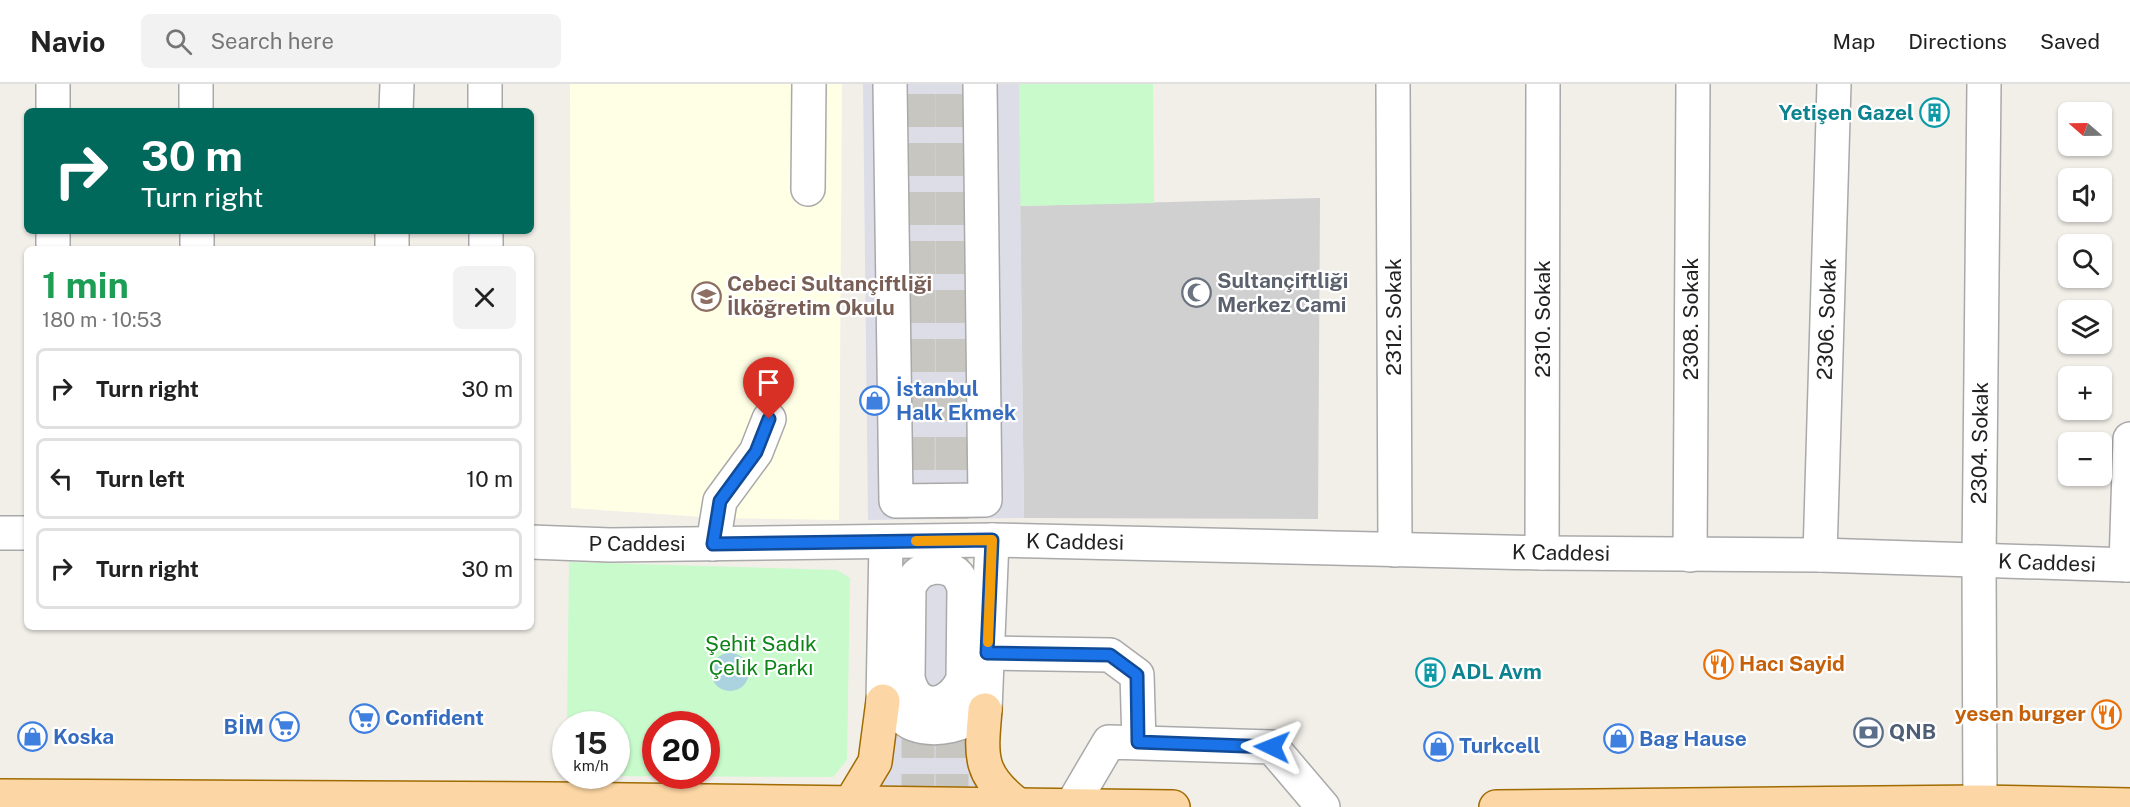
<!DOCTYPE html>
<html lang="en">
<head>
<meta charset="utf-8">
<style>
  :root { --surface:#fff; --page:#f2f2f2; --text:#222; --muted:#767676; --line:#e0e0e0 }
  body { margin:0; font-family:"Public Sans",sans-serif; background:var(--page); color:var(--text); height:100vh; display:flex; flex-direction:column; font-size:22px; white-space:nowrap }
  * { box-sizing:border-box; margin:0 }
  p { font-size:20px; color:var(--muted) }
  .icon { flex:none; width:33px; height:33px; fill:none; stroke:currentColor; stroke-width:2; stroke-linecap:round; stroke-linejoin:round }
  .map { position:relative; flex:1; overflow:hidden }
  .panel { position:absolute; left:24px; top:162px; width:510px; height:384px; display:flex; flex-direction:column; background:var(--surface); border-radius:9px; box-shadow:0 2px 4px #0004 }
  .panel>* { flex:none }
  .hud { position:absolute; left:24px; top:24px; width:510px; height:126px; border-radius:9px; box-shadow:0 2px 4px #0004; background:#00695c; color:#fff; overflow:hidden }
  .needle { width:39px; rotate:290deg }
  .controls { position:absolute; left:2058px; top:18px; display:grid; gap:12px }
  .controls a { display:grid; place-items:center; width:54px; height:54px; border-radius:9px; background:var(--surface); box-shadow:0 2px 4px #0004; font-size:30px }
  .speed { position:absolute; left:552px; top:627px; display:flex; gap:12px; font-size:30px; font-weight:700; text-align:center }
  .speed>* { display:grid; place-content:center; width:78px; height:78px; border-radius:50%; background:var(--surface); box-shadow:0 2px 4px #0004; line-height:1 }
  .speed small { font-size:15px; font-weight:400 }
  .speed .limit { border:9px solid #d22; background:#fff; color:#111 }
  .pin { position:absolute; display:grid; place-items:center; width:51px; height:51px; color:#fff; margin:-62px -26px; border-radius:50% 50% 50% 0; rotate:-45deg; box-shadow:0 0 6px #0007 }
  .pin .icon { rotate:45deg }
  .me { position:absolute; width:66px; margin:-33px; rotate:272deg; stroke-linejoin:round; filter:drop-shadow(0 0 4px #0008) }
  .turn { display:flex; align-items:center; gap:21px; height:126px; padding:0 18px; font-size:27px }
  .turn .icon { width:78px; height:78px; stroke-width:2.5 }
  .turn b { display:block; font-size:42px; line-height:51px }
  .round { display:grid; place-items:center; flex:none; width:63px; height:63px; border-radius:9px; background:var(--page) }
  .head { display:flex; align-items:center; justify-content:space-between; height:102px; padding:0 18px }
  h1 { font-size:36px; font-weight:700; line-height:45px; color:#1e9e55 }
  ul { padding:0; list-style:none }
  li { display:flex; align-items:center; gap:18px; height:81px; margin:0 12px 9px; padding:0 6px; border:3px solid var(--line); border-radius:9px }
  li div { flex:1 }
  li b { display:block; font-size:22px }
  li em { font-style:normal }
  header { display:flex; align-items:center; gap:36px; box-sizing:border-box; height:84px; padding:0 30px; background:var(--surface); border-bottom:2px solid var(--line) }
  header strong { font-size:28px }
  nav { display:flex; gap:33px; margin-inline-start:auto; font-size:21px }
  .search { width:420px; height:54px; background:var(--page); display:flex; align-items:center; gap:15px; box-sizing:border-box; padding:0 21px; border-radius:9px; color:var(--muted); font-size:22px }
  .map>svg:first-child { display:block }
  .education { fill:#ffffe5 }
  .religious { fill:#d0d0d0 }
  .park { fill:#c8facc; fill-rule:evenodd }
  .plaza { fill:#dddde8 }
  .water { fill:#aad3df }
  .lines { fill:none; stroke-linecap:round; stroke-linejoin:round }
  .major-tunnel { stroke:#c8c6c1; stroke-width:33; stroke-dasharray:33 16; stroke-linecap:butt }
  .minor-casing { stroke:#a9a9a9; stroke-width:36 }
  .major-casing { stroke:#a06b00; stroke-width:36 }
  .minor { stroke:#fff; stroke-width:33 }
  .major { stroke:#fcd6a4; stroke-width:33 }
  .route-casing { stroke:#114b97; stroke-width:15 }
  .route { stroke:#1a73e8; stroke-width:10 }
  .slow { stroke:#f59e0b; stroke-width:10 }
  .labels { text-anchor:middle; stroke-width:4.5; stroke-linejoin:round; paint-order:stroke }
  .culture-label { font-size:21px; font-weight:bold; fill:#0d838f; stroke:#fff; text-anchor:end }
  .worship-label { font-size:21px; font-weight:bold; fill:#5b616d; stroke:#fff; text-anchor:start }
  .education-label { font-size:21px; font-weight:bold; fill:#785e54; stroke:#fff; text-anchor:start }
  .street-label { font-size:21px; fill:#222; stroke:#fff }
  .shop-label { font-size:21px; font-weight:bold; fill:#366cbe; stroke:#fff; text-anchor:start }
  .park-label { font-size:21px; fill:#0c8416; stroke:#fff }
  .food-label { font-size:21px; font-weight:bold; fill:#c56008; stroke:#fff; text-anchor:start }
  .service-label { font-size:21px; font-weight:bold; fill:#4e5e75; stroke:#fff; text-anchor:start }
</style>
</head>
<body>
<header>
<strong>Navio</strong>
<div class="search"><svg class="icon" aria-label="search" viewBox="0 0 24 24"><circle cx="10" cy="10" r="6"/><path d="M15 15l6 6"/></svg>Search here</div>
<nav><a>Map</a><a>Directions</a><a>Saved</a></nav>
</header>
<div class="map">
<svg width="2130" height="723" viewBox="0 0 2130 723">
  <rect width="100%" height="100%" fill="#f2efe9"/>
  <polygon class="education" points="570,0 842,0 839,436 717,434 571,424"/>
  <polygon class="religious" points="1320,114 1318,435 1024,434 1020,122"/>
  <g class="park">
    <polygon points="1019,0 1153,0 1154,119 1020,122"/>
    <path d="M569,478L837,486L850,494L847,676L833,693L599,692H616V640H567ZM656,640H706V692H656Z"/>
  </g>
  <g class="plaza">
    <polygon points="863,0 1019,0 1024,434 868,436"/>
    <polygon points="948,473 971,596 929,633 902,486"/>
    <polygon points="893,640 976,644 978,713 870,712"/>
  </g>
  <circle class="water" cx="730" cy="588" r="19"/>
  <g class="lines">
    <g class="major-tunnel">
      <polyline points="918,484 919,0"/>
      <polyline points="952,484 952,0"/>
      <polyline points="918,723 918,614"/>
      <polyline points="952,723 952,614"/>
    </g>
    <defs>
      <g id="minor">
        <polyline points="53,0 53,27"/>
        <polyline points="196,0 196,27"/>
        <polyline points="485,0 485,27"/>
        <polyline points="890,0 896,417 985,416 980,0"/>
        <polyline points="1393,0 1395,466"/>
        <polyline points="396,27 397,0"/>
        <polyline points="808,105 809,0"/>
        <polyline points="53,147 53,165"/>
        <polyline points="197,147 197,165"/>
        <polyline points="486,147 486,165"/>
        <polyline points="392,165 392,147"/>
        <polyline points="0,449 27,449"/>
        <polyline points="531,458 610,461 992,456 1542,469 1820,471 2130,481"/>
        <path d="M886,458L883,617C892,624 903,636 913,640C938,649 965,640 985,626L992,456"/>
        <polyline points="713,460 720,417 756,368 769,335"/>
        <polyline points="1542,469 1543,0"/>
        <polyline points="1690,471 1693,0"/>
        <polyline points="1820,471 1834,0"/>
        <polyline points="2126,481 2130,355"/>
        <path d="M937,483C953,484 960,490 964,505L963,595C950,625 916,630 908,594L909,503C916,489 922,485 937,483Z"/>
        <polyline points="987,569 1110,571 1137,591 1139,658"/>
        <polyline points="1980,718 1979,477 1984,0"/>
        <polyline points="1072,721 1109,658 1272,663 1323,723"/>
      </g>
      <g id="major">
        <path d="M985,626C981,672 978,690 1017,720"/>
        <polyline points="0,712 552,715 1173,723"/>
        <polyline points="851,718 875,678 883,617"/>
        <polyline points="1496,723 1980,718 2130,721"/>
      </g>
    </defs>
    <use href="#minor" class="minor-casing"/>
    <use href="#major" class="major-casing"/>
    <use href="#minor" class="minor"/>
    <use href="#major" class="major"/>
  </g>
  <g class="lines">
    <defs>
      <polyline id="route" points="769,335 756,368 720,417 713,460 992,456 987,569 1110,571 1137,591 1138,658 1272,663"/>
    </defs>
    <use href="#route" class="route-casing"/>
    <use href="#route" class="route"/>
    <polyline class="slow" points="916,457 992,456 988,558"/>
  </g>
  <defs>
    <symbol id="building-ring" viewBox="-11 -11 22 22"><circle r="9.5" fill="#fff" stroke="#0f9aa8" stroke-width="1.5"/><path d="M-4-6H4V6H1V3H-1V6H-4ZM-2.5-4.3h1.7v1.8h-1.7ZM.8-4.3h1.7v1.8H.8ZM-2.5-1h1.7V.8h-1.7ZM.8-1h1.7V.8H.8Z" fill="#0f9aa8"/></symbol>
    <symbol id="mosque-ring" viewBox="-11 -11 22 22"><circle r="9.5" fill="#fff" stroke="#6b7280" stroke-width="1.5"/><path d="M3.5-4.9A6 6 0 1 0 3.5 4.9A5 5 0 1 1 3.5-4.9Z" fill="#6b7280"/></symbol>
    <symbol id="school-ring" viewBox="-11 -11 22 22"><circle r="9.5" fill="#fff" stroke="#8d6e63" stroke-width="1.5"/><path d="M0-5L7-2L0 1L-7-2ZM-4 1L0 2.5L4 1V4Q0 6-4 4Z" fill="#8d6e63"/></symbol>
    <symbol id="shop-ring" viewBox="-11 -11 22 22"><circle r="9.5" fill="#fff" stroke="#3f7fe0" stroke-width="1.5"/><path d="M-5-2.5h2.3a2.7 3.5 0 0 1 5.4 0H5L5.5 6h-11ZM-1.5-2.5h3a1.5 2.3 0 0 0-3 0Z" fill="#3f7fe0"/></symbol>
    <symbol id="restaurant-ring" viewBox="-11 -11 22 22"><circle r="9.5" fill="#fff" stroke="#e8710a" stroke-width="1.5"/><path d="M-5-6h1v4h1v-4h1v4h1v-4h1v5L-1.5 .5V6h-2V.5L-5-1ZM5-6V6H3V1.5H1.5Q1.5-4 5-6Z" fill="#e8710a"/></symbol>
    <symbol id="supermarket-ring" viewBox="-11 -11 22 22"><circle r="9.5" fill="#fff" stroke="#3f7fe0" stroke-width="1.5"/><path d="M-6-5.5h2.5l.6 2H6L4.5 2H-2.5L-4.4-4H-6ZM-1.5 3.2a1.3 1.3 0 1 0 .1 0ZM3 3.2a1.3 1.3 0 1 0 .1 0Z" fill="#3f7fe0"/></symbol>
    <symbol id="bank-ring" viewBox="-11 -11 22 22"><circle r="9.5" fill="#fff" stroke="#5c6f8a" stroke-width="1.5"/><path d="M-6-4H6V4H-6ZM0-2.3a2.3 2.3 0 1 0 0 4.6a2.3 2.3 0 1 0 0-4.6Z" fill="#5c6f8a"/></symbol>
  </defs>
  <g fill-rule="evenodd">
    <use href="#building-ring" x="1918" y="12" width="33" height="33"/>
    <use href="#mosque-ring" x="1180" y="192" width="33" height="33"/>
    <use href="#school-ring" x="690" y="196" width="33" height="33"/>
    <use href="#shop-ring" x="858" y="300" width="33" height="33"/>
    <use href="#restaurant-ring" x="1702" y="564" width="33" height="33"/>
    <use href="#building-ring" x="1414" y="572" width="33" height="33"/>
    <use href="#restaurant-ring" x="2090" y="614" width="33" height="33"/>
    <use href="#supermarket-ring" x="348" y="618" width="33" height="33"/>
    <use href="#supermarket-ring" x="268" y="626" width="33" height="33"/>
    <use href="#bank-ring" x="1852" y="632" width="33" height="33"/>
    <use href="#shop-ring" x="16" y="636" width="33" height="33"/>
    <use href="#shop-ring" x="1602" y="638" width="33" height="33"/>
    <use href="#shop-ring" x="1422" y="646" width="33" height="33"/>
  </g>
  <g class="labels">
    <g class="culture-label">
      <text x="1914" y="36">Yetişen Gazel</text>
      <text x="1451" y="595" text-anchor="start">ADL Avm</text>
    </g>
    <g class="worship-label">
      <text x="1217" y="204">Sultançiftliği<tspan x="1217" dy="24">Merkez Cami</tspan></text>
    </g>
    <g class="education-label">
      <text x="727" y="207">Cebeci Sultançiftliği<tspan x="727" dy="24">İlköğretim Okulu</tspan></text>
    </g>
    <g class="street-label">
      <text transform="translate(1394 233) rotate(-90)" y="7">2312. Sokak</text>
      <text transform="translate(1543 235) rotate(-90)" y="7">2310. Sokak</text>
      <text transform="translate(1691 235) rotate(-90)" y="7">2308. Sokak</text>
      <text transform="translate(1827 235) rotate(-88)" y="7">2306. Sokak</text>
      <text transform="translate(1980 359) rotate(-89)" y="7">2304. Sokak</text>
      <text transform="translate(1075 458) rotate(1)" y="7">K Caddesi</text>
      <text x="637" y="467">P Caddesi</text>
      <text transform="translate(1561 469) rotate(1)" y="7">K Caddesi</text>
      <text transform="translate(2047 479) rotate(2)" y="7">K Caddesi</text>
    </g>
    <g class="shop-label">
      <text x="896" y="312">İstanbul<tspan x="896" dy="24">Halk Ekmek</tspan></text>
      <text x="385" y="641">Confident</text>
      <text x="264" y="650" text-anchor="end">BİM</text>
      <text x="53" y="660">Koska</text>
      <text x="1639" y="662">Bag Hause</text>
      <text x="1459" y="669">Turkcell</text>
    </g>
    <g class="park-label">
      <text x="761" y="567">Şehit Sadık<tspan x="761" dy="24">Çelik Parkı</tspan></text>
    </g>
    <g class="food-label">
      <text x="1739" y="587">Hacı Sayid</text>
      <text x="2086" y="637" text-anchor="end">yesen burger</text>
    </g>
    <g class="service-label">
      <text x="1889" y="655">QNB</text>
    </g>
  </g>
</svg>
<div class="controls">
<a><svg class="needle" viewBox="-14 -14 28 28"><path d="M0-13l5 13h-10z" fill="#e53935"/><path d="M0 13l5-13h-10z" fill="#767676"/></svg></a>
<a><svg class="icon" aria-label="sound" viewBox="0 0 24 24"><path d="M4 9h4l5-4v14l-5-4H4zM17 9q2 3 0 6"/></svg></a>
<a><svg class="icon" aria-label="search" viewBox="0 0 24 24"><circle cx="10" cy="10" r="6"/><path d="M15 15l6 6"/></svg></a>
<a><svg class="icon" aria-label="layers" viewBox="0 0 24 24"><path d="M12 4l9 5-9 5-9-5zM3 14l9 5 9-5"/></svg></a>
<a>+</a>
<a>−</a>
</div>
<div class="speed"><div>15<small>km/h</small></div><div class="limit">20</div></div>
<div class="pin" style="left:769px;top:335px;background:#d93025"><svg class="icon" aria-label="arrive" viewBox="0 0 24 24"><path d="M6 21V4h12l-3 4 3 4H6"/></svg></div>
<svg class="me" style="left:1272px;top:663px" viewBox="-20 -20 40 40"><path d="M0-17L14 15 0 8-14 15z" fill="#1a73e8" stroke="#fff" stroke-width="4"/></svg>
<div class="hud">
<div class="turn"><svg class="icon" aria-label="right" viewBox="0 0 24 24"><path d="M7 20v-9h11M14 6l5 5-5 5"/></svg><div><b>30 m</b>Turn right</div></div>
</div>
<section class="panel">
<div class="head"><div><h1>1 min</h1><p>180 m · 10:53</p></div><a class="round"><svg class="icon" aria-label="close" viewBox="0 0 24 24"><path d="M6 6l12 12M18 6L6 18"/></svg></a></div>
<ul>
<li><svg class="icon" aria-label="right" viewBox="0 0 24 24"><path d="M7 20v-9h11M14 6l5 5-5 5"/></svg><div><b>Turn right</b></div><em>30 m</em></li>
<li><svg class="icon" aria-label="left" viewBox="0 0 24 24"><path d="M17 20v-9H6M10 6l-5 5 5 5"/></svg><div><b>Turn left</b></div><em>10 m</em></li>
<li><svg class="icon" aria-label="right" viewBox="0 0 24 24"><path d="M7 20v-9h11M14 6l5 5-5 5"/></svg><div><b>Turn right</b></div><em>30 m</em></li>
</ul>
</section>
</div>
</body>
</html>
